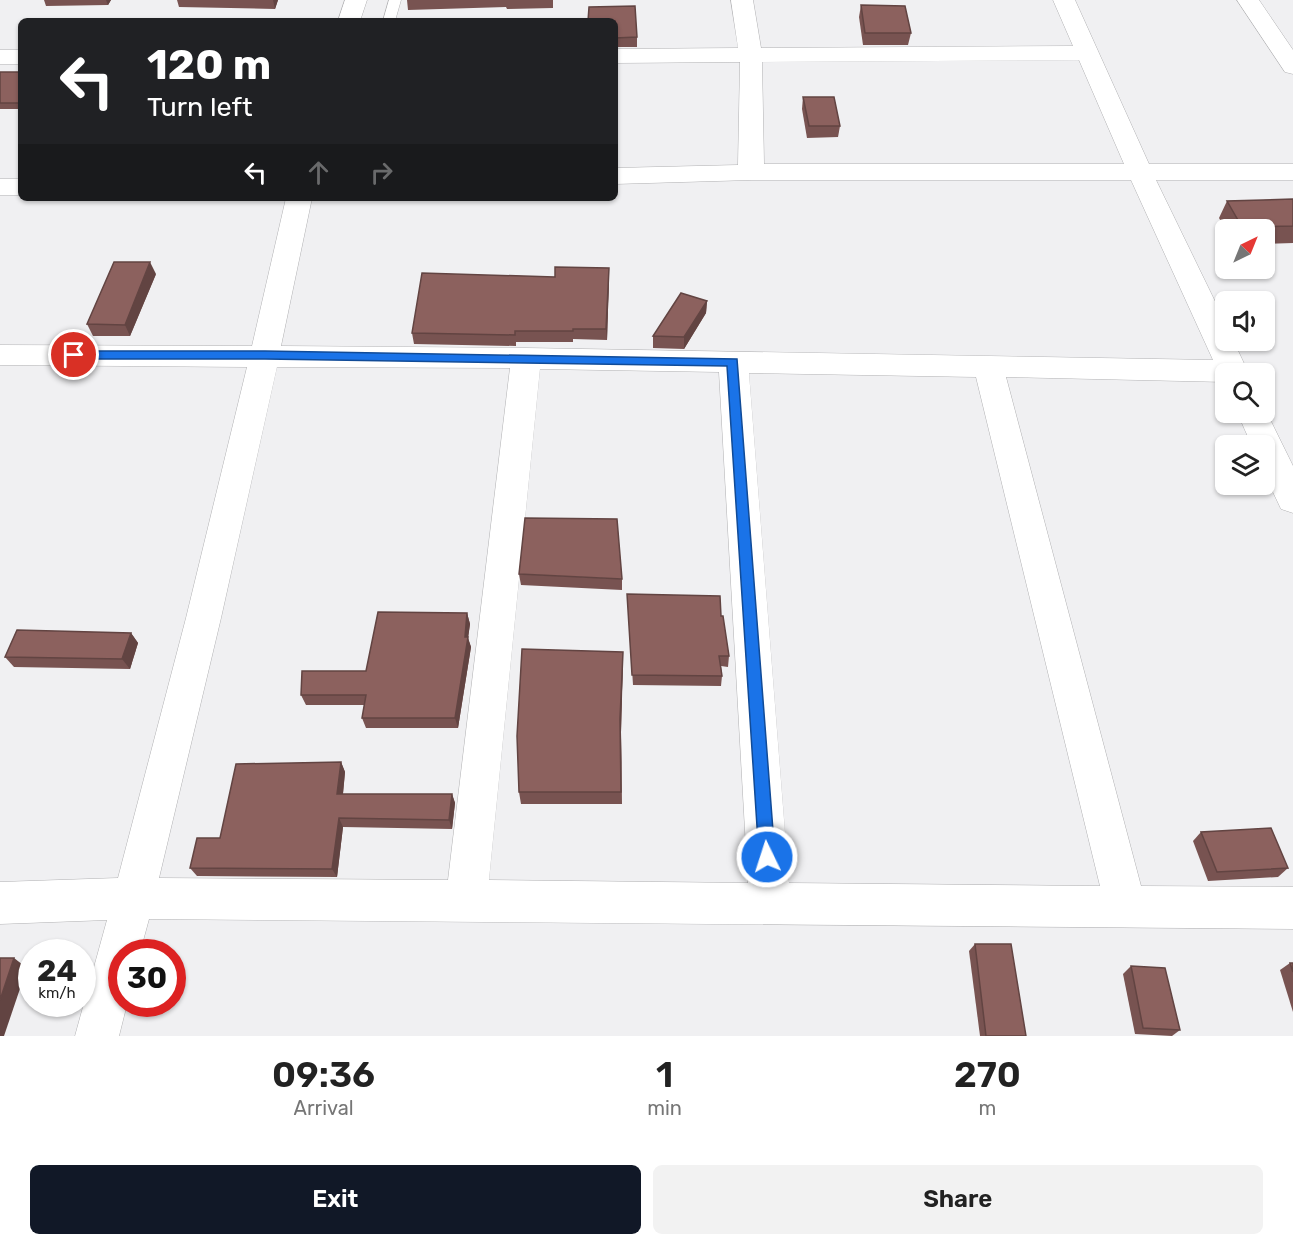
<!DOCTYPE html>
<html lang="en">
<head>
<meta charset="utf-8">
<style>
  :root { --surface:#fff; --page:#f2f2f2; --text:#222; --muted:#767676; --accent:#111827 }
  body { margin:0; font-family:Rubik,sans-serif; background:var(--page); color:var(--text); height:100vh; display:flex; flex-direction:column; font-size:22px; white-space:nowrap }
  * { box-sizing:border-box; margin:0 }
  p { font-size:20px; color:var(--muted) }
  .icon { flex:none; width:33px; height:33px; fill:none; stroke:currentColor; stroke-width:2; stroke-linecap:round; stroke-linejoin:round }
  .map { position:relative; height:1036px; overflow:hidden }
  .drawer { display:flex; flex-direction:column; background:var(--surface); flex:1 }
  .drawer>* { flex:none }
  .top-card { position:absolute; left:18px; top:18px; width:600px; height:183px; border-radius:9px; box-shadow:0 2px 4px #0004; background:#202124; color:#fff; overflow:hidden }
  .needle { width:39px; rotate:43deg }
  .buttons { position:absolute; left:1215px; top:219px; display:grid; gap:12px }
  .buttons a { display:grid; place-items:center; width:60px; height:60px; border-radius:9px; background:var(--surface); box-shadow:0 2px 4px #0004; font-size:30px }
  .speed { position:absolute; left:18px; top:939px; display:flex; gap:12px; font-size:30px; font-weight:700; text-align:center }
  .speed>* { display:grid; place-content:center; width:78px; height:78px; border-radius:50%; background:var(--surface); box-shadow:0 2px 4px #0004; line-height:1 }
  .speed small { font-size:15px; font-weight:400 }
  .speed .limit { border:9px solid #d22; background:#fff; color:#111 }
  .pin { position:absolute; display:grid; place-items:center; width:51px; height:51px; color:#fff; margin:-26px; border:3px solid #fff; border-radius:50%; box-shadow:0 2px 6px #0007 }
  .me { position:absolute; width:66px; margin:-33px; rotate:356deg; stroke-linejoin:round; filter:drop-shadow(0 0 4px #0008) }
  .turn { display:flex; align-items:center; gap:21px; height:126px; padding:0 30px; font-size:27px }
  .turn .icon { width:78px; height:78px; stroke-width:2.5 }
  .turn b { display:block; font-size:42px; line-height:51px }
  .lanes { display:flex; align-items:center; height:57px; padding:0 30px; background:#0003; justify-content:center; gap:30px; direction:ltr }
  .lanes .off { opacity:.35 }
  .eta { display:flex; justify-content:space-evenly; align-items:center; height:102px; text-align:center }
  .eta b { font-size:36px; font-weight:600; line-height:42px }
  .cta { display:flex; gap:12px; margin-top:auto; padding:12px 30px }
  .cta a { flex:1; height:69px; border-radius:9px; background:var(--accent); color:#fff; font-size:24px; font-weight:600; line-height:69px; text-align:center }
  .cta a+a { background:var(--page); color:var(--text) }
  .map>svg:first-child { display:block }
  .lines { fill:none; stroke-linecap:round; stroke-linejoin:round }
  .lane-casing { stroke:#b1b1b3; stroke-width:1 }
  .street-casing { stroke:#b1b1b3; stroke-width:1 }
  .lane { fill:#fff; fill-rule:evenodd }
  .street { fill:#fff; fill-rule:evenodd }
  .wall { fill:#785351 }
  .shaded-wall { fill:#624442 }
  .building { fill:#8c615e; stroke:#624442; stroke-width:1.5 }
  .route { fill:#1a73e8; stroke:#114b97; stroke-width:1.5 }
</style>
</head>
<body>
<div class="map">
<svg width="1293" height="1036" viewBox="0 0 1293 1036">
  <rect width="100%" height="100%" fill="#f0f0f2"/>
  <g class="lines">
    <defs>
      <polygon id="lane" points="389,0 401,0 395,21 383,21"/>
      <g id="street">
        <polygon points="345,0 367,0 360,21 338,21"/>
        <path d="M731,0H753L761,48L1073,46L1053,0H1075L1149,164H1293V180H1156L1226,324V340H1233L1249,374H1226V382L1006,377L1141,886L1293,887V929L149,919L140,952H122V1004H127L119,1036H75L107,920L0,924V882L118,878L186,618L247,367L0,365V345L252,346L286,198H312L281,346L526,348L1213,360L1131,180H751L615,184V168L738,165L740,62L615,63V49L738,48ZM1079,60L1124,164H764L762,62ZM277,367L510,368L448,880L159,878L221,618ZM540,369L719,372L748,883L489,880ZM749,373L976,377L1100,886L789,883Z"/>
        <polygon points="1237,0 1259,0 1293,50 1293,74 1285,72"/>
        <rect x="0" y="50" width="21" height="14"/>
        <rect x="0" y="179" width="21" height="16"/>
        <polygon points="1264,407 1293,466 1293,513 1281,509 1264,473 1264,446 1252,446 1237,412 1264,412"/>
      </g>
    </defs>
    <use href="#lane" class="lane-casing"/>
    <use href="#street" class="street-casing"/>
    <use href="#lane" class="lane"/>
    <use href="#street" class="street"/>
  </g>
  <g class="wall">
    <polygon points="44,0 111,0 108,5 46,6"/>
    <polygon points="177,0 278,0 275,9 179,7"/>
    <polygon points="407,0 553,0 553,8 507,9 506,7 408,10"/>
    <polygon points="861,5 911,33 908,45 863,45 859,17"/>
    <polygon points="615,21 637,37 637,47 615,47"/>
    <rect x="0" y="72" width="21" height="37"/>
    <polygon points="803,97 840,126 838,137 807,138 802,109"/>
    <polygon points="1293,199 1293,243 1264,244 1264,230 1226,230 1219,218 1227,201"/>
    <polygon points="156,274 130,336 93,336 87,324"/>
    <polygon points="609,279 607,340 573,339 573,342 516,342 516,346 414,344 412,333"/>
    <polygon points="707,301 706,313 684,349 653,348 653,336"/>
    <polygon points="519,574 622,579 622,590 521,585"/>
    <polygon points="628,605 721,616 729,656 728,667 721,666 722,676 721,686 633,685"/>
    <polygon points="467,613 470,624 468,638 471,647 458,728 366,728 362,718 365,705 306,705 301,695 366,671"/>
    <polygon points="131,633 138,643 130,669 14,667 5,657"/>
    <polygon points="623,665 621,732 622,804 521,804 519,792"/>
    <polygon points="341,762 345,772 343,794 452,794 455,803 452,829 343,827 337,877 197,876 190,868 220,838"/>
    <polygon points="1201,832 1288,868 1278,877 1208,881 1193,841"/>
    <polygon points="975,944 1026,1036 980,1036 969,951"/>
    <polygon points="1290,963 1293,963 1293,1012 1280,970"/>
    <polygon points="1131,966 1180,1030 1172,1036 1135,1034 1123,974"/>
  </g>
  <g class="shaded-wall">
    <polygon points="106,0 111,0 108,5"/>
    <polygon points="273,0 278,0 275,9"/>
    <polygon points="150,262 156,274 130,336 125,325"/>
    <polygon points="609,268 609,279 607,340 606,329"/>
    <polygon points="707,301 706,313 684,349 684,337"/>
    <polygon points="467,613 470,624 468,638 471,647 458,728 455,718"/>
    <polygon points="131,633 138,643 130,669 122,659"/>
    <polygon points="623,652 621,732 622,804 620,719"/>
    <polygon points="341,762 345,772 342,803 337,794"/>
    <polygon points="452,794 455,803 452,829 449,820"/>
    <polygon points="339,818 343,827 337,877 332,869"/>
    <polygon points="14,958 27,968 4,1036 0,1036 0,1000"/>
  </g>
  <g class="building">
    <polygon points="861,5 905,6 911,33 865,33"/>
    <polygon points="635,6 637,37 615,38 615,21 588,21 589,7"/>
    <rect x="0" y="72" width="21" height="31"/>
    <polygon points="803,97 834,97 840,126 809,126"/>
    <polygon points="1293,199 1293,226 1242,227 1227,201"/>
    <polygon points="114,262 150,262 125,325 87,324"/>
    <polygon points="555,267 609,268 606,329 573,329 573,331 515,331 515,335 412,333 422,273 555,277"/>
    <polygon points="681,293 707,301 684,337 653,336"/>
    <polygon points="525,518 617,519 622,579 519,574"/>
    <polygon points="627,594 720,596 721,616 723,616 729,656 719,656 722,676 632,675"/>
    <polygon points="378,612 467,613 465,637 468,637 455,718 362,718 366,695 301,695 302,671 366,671"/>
    <polygon points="17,630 131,633 122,659 5,657"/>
    <polygon points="522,649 623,652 620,719 621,792 519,792 517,736"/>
    <polygon points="341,762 337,794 452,794 449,820 339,818 332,869 190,868 197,838 220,838 236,764"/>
    <polygon points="1271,828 1288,868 1217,872 1201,832"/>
    <polygon points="975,944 1011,944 1026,1036 986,1036"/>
    <polygon points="0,958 14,958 0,1000"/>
    <polygon points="1290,963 1293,963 1293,972"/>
    <polygon points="1131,966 1165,968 1180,1030 1143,1028"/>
  </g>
  <polygon class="route" points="74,351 265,351 737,359 775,857 773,862 767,865 761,862 759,857 727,366 265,359 74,359 68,355"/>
</svg>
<div class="buttons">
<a><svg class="needle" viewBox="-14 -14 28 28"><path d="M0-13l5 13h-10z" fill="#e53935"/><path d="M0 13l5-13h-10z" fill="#767676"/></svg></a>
<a><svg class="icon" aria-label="sound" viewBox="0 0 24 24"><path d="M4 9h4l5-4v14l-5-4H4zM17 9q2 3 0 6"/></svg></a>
<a><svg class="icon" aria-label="search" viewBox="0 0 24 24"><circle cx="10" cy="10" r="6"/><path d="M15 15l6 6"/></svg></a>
<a><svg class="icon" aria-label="layers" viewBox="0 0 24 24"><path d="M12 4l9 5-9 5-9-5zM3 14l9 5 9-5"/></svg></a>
</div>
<div class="speed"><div>24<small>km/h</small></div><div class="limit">30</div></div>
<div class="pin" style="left:74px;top:355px;background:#d93025"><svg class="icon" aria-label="arrive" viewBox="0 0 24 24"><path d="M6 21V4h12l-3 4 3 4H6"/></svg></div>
<svg class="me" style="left:767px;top:857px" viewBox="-20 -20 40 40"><circle r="17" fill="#1a73e8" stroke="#fff" stroke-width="3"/><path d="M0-11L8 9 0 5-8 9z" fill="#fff"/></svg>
<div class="top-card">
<div class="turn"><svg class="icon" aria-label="left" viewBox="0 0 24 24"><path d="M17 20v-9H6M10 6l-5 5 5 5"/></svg><div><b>120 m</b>Turn left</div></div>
<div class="lanes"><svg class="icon" aria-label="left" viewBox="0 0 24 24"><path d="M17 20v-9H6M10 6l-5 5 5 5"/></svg><svg class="icon off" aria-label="ahead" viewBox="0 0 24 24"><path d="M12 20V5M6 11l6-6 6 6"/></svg><svg class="icon off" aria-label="right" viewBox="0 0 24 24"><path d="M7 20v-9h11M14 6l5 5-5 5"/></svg></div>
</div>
</div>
<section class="drawer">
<div class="eta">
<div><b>09:36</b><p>Arrival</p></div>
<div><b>1</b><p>min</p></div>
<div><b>270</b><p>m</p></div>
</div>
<div class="cta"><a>Exit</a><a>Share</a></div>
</section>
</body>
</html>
